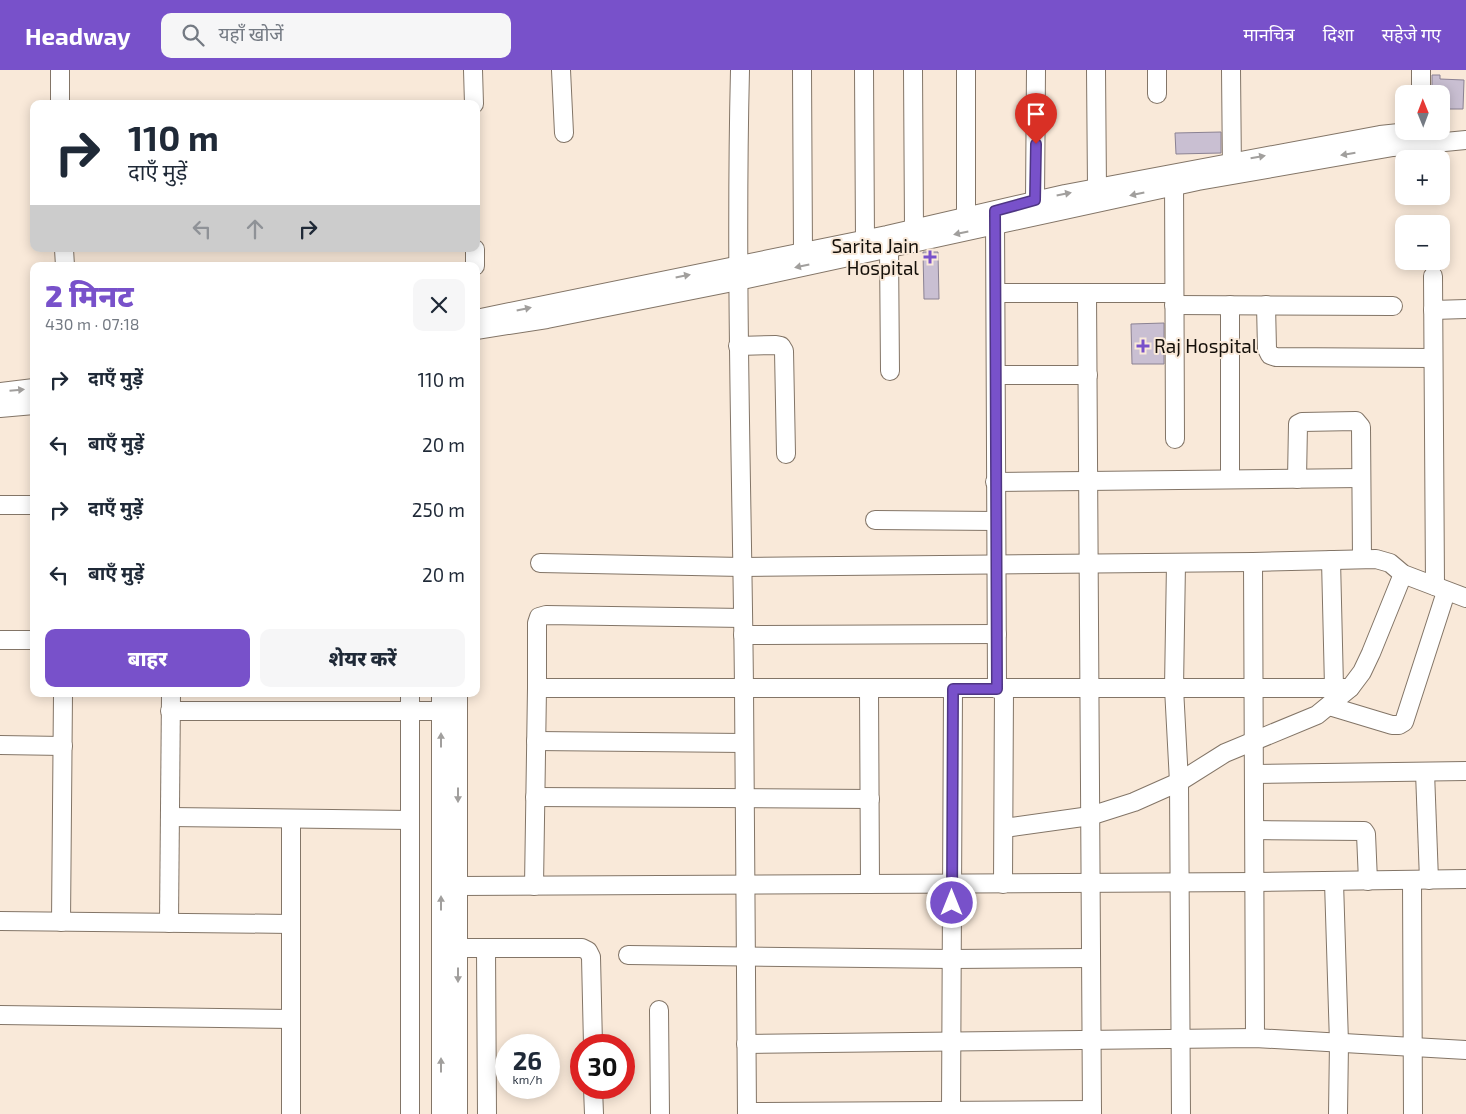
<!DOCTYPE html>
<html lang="hi">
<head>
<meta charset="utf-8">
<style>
  :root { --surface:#fff; --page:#f6f6f7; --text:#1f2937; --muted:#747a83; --accent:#7851ca }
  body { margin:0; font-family:"Exo 2","Noto Sans Devanagari",sans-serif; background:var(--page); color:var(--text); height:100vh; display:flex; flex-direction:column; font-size:19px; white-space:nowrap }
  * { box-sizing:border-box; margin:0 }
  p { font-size:16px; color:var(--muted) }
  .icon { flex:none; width:28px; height:28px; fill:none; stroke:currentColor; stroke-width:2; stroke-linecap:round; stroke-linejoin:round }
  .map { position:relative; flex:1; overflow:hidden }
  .sheet { position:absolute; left:30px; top:192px; width:450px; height:435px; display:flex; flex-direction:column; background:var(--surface); border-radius:10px; box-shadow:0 2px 12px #0003 }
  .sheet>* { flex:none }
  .guide { position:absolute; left:30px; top:30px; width:450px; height:152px; border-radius:10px; box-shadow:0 2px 12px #0003; background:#fff; color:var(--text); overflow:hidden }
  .needle { width:32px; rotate:359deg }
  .tools { position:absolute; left:1395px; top:15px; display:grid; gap:10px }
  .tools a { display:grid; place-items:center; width:55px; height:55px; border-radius:10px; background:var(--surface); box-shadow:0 2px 12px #0003; font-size:25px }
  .speed { position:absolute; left:495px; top:964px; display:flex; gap:10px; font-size:25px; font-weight:700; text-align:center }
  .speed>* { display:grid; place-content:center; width:65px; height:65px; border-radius:50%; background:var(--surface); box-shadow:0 2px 12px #0003; line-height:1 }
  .speed small { font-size:12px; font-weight:400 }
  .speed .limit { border:8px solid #d22; background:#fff; color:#111 }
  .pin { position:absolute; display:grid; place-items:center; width:42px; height:42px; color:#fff; margin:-51px -21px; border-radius:50% 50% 50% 0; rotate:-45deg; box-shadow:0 0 5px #0007 }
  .pin .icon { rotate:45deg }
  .me { position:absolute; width:55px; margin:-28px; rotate:0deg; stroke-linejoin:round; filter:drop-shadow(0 0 4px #0008) }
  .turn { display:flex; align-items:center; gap:18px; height:105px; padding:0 15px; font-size:22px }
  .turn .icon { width:65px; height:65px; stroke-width:2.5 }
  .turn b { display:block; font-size:35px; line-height:42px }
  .lanes { display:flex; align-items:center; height:48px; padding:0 15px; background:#0003; justify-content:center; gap:25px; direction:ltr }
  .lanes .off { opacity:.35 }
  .round { display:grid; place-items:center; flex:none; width:52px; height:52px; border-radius:10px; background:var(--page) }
  .overview { display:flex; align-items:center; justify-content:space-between; height:85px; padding:0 15px }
  h1 { font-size:30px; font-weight:800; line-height:38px; color:var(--accent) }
  .button { display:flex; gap:10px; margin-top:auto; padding:10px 15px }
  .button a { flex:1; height:58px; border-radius:10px; background:var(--accent); color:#fff; font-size:20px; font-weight:800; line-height:58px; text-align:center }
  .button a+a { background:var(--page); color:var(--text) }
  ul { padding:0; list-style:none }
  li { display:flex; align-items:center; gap:15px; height:65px; padding:0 15px }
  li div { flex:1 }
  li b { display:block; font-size:19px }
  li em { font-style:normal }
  header { display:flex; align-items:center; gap:30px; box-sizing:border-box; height:70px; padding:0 25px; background:var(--accent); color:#fff }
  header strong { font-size:24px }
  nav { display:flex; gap:28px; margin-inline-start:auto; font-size:18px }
  .search { width:350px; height:45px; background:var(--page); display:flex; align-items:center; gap:12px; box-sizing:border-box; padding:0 18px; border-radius:10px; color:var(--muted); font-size:19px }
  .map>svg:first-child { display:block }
  .building { fill:#c9bfd2; stroke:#8b8293 }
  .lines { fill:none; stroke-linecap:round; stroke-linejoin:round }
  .minor-casing { stroke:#837567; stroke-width:20 }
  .minor { stroke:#fff; stroke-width:18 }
  .oneway { fill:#a19f9d }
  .route-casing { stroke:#4e3583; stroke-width:12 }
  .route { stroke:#7851ca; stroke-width:9 }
  .poi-dot { fill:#7851ca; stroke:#f9e9d9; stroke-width:2 }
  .labels { text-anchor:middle; stroke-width:4; stroke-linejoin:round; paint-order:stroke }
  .poi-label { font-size:19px; fill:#15100a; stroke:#f9e9d9; text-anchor:end }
</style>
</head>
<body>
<header>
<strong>Headway</strong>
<div class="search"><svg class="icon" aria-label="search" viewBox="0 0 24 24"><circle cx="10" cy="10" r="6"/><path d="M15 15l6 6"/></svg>यहाँ खोजें</div>
<nav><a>मानचित्र</a><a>दिशा</a><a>सहेजे गए</a></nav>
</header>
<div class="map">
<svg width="1466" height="1044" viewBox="0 0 1466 1044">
  <rect width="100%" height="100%" fill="#f9e9d9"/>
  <g class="building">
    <polygon points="1432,5 1440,5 1440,9 1464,10 1463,39 1444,39 1445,24 1432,24"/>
    <polygon points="1221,62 1221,83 1176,84 1175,63"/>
    <polygon points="923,182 938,182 939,229 924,229"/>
    <polygon points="1164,253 1164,294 1132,294 1131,254"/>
  </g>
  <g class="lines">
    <defs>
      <g id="minor">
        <polyline points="60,0 60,34"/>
        <polyline points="473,0 474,34"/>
        <polyline points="561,0 564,63"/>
        <path d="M740,0C735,206 742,413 744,619C745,761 746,902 747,1044"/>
        <polyline points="802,0 803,183"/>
        <polyline points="864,0 865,170"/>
        <polyline points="913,0 914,159"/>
        <polyline points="966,0 966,147"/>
        <polyline points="1096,0 1097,118"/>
        <polyline points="1157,0 1157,24"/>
        <polyline points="1231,0 1232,102"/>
        <polyline points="1421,0 1421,24"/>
        <polyline points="1174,105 1175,369"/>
        <polyline points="1035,130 1036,0"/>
        <polyline points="995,144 997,619"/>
        <polyline points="889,178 890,301"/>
        <polyline points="64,179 65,196"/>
        <polyline points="475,179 475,196"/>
        <polyline points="1433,206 1435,516"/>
        <polyline points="996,223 1174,223"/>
        <polyline points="1087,223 1092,1044"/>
        <polyline points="1174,235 1393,236"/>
        <polyline points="1230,235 1230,409"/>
        <polyline points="1266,235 1267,279 1270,285 1276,287 1433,288"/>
        <polyline points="1433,240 1466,239"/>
        <polyline points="476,249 887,165 1065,124 1380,65 1418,61"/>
        <polyline points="476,260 547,249 738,211 1198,111 1393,77 1466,70"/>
        <polyline points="738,276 776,275 781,276 784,281 786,384"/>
        <polyline points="996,305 1088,305"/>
        <polyline points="0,322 34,318"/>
        <polyline points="0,338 34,335"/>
        <polyline points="1297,409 1298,354 1302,352 1356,351 1361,357 1362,489"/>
        <polyline points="995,412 1361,408"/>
        <polyline points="0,435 34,435"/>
        <polyline points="875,450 996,451"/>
        <polyline points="1331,490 1334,617"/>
        <polyline points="1253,492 1255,968"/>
        <polyline points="540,493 742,497 1253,492 1376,489 1390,493 1403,504 1466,528"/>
        <polyline points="1176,493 1174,618 1179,712 1181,1044"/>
        <polyline points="743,565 997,564"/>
        <polyline points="0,570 34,570"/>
        <polyline points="537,618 1350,618"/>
        <polyline points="869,619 870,814"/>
        <polyline points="441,624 441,1044"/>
        <polyline points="458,624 458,1044"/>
        <polyline points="1329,636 1392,655 1399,655 1404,652 1446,522"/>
        <polyline points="170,641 452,641"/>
        <polyline points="536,671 744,673"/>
        <polyline points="0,675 63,676"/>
        <polyline points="1425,702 1429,810"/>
        <polyline points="1255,704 1466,701"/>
        <polyline points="535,727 870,729"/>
        <polyline points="170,747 410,750"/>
        <polyline points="291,749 291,1044"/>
        <polyline points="1004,758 1090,746 1134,732 1179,712 1225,683 1317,645 1350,618 1362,602 1371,583 1403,504"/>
        <polyline points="1255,760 1364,761 1366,764 1368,811"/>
        <polyline points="1412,810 1413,1044"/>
        <polyline points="1334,812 1339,973 1338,1044"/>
        <polyline points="1003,814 1004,619"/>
        <polyline points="458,816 1256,812 1466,809"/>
        <polyline points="534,816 537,618 537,553 539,547 546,545 743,548"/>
        <polyline points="0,851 291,854"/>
        <polyline points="61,852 63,624"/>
        <polyline points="169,853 171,624"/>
        <polyline points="458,878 582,878 588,881 591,887 593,975"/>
        <polyline points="486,878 487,1044"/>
        <polyline points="628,885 951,889 1091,888"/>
        <polyline points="659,940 660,1044"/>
        <polyline points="0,945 291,949"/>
        <polyline points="746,974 1255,968 1466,980"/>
        <polyline points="593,1018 594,1044"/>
        <polyline points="951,1041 953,619"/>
        <polyline points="747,1042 1092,1040"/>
        <polyline points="410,1044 410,624"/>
      </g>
    </defs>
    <use href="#minor" class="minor-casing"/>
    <use href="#minor" class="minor"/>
  </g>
  <defs><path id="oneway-solid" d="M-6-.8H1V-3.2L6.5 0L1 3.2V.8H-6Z" transform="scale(1.25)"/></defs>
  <g class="oneway">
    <use href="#oneway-solid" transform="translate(1348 84) rotate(171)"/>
    <use href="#oneway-solid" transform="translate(1258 87) rotate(-10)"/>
    <use href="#oneway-solid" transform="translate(1064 124) rotate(-11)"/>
    <use href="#oneway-solid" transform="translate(1137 124) rotate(168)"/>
    <use href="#oneway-solid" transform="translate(961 163) rotate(168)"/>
    <use href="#oneway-solid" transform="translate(802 196) rotate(168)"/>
    <use href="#oneway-solid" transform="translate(683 206) rotate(-11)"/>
    <use href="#oneway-solid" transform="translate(524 239) rotate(-12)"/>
    <use href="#oneway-solid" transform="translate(17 320) rotate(-5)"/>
    <use href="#oneway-solid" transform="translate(441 670) rotate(-90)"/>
    <use href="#oneway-solid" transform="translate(458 725) rotate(90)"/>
    <use href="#oneway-solid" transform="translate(441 833) rotate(-90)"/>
    <use href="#oneway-solid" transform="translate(458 905) rotate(90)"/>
    <use href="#oneway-solid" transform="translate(441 995) rotate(-90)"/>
  </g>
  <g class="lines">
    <defs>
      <polyline id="route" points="952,833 953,619 997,619 995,141 1035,130 1036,74"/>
    </defs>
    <use href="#route" class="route-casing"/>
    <use href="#route" class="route"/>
  </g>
  <g class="poi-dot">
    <path d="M927.5 179.5h5v5h5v5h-5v5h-5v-5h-5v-5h5z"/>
    <path d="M1140.5 268.5h5v5h5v5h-5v5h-5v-5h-5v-5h5z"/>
  </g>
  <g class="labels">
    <g class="poi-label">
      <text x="919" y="183">Sarita Jain<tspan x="919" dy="22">Hospital</tspan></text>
      <text x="1154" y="283" text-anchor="start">Raj Hospital</text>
    </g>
  </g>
</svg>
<div class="tools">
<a><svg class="needle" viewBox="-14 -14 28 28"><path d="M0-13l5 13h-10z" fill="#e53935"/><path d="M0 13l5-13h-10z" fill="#747a83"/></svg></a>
<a>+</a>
<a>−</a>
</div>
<div class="speed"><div>26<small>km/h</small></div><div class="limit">30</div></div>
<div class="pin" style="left:1036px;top:74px;background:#d93025"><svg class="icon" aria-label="arrive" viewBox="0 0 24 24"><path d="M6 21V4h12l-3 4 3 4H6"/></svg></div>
<svg class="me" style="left:952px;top:833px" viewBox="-20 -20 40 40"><circle r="17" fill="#7851ca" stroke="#fff" stroke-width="3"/><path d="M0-11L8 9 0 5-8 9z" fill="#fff"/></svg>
<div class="guide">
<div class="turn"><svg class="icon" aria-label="right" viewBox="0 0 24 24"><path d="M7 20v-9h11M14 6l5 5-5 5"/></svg><div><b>110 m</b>दाएँ मुड़ें</div></div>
<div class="lanes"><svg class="icon off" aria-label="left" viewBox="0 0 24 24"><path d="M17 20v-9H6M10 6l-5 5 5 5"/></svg><svg class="icon off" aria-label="ahead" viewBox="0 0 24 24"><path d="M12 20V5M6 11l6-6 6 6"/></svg><svg class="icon" aria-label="right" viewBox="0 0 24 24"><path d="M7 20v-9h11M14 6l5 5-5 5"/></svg></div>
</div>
<section class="sheet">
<div class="overview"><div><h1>2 मिनट</h1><p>430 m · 07:18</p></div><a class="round"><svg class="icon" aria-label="close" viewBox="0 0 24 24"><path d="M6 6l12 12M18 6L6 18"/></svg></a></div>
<ul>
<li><svg class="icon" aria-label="right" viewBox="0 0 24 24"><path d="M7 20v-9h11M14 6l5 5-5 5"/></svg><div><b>दाएँ मुड़ें</b></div><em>110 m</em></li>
<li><svg class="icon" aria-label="left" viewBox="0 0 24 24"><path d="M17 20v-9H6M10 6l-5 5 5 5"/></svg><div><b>बाएँ मुड़ें</b></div><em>20 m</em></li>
<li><svg class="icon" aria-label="right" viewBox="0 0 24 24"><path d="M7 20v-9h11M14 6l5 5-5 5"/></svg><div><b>दाएँ मुड़ें</b></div><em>250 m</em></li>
<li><svg class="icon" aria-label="left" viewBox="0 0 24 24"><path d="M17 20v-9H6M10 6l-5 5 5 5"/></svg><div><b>बाएँ मुड़ें</b></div><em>20 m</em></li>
</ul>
<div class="button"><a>बाहर</a><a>शेयर करें</a></div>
</section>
</div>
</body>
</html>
